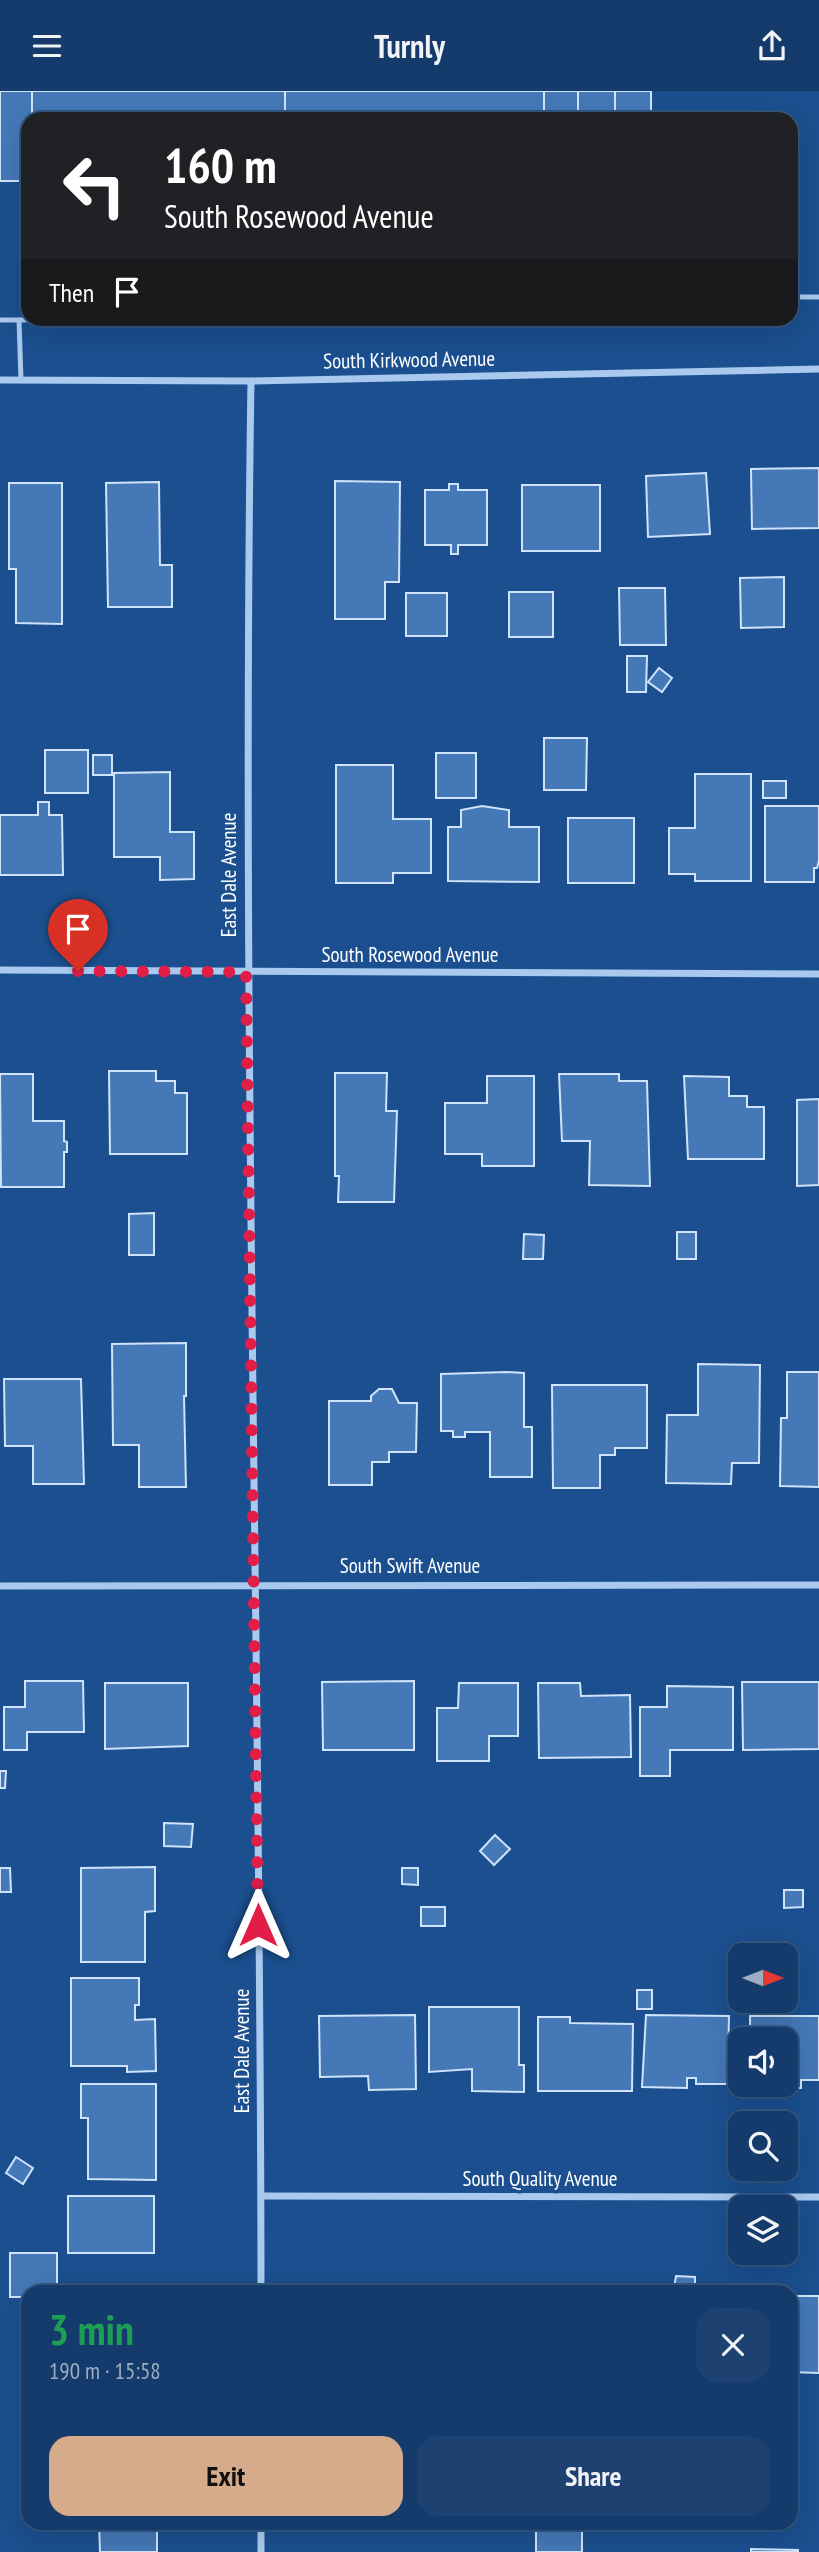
<!DOCTYPE html>
<html lang="en">
<head>
<meta charset="utf-8">
<style>
  :root { --surface:#143b6b; --page:#1d4271; --text:#f1f3f6; --muted:#9dadc1; --line:#33557e; --accent:#d6ab8b }
  body { margin:0; font-family:"PT Sans Narrow",sans-serif; background:var(--page); color:var(--text); height:100vh; display:flex; flex-direction:column; font-size:26px; white-space:nowrap }
  * { box-sizing:border-box; margin:0 }
  p { font-size:23px; color:var(--muted) }
  .icon { flex:none; width:38px; height:38px; fill:none; stroke:currentColor; stroke-width:2; stroke-linecap:round; stroke-linejoin:round }
  .map { position:relative; flex:1; overflow:hidden }
  .side { position:absolute; left:21px; top:2194px; width:777px; height:245px; display:flex; flex-direction:column; background:var(--surface); border-radius:21px; box-shadow:0 7px 28px #0002,0 0 0 2px var(--line) }
  .side>* { flex:none }
  .banner { position:absolute; left:21px; top:21px; width:777px; height:214px; border-radius:21px; box-shadow:0 7px 28px #0002,0 0 0 2px var(--line); background:#202124; color:#fff; overflow:hidden }
  .needle { width:46px; rotate:90deg }
  .controls { position:absolute; left:728px; top:1852px; display:grid; gap:14px }
  .controls a { display:grid; place-items:center; width:70px; height:70px; border-radius:14px; background:var(--surface); box-shadow:0 7px 28px #0002,0 0 0 2px var(--line); font-size:35px }
  .pin { position:absolute; display:grid; place-items:center; width:60px; height:60px; color:#fff; margin:-72px -30px; border-radius:50% 50% 50% 0; rotate:-45deg; box-shadow:0 0 7px #0007 }
  .pin .icon { rotate:45deg }
  .me { position:absolute; width:77px; margin:-38px; rotate:0deg; stroke-linejoin:round; filter:drop-shadow(0 0 5px #0008) }
  .turn { display:flex; align-items:center; gap:24px; height:147px; padding:0 28px; font-size:32px }
  .turn .icon { width:91px; height:91px; stroke-width:2.5 }
  .turn b { display:block; font-size:49px; line-height:60px }
  .then { display:flex; align-items:center; height:66px; padding:0 28px; background:#0003; gap:14px; font-size:26px }
  .round { display:grid; place-items:center; flex:none; width:74px; height:74px; border-radius:21px; background:var(--page) }
  .summary { display:flex; align-items:center; justify-content:space-between; height:119px; padding:0 28px }
  h1 { font-size:42px; font-weight:800; line-height:52px; color:#1e9e55 }
  .action { display:flex; gap:14px; margin-top:auto; padding:14px 28px }
  .action a { flex:1; height:80px; border-radius:21px; background:var(--accent); color:#111; font-size:28px; font-weight:800; line-height:80px; text-align:center }
  .action a+a { background:var(--page); color:var(--text) }
  header { display:flex; justify-content:space-between; align-items:center; height:91px; padding:0 28px; background:var(--surface); font-size:32px; font-weight:800 }
  .map>svg:first-child { display:block }
  .building { fill:#4478b7; stroke:#cfe3fa; stroke-width:2 }
  .lines { fill:none; stroke-linecap:round; stroke-linejoin:round }
  .service { stroke:#a9c9ee; stroke-width:5 }
  .minor { stroke:#a9c9ee; stroke-width:7 }
  .route { stroke:#e11d48; stroke-width:12; stroke-dasharray:0 21.6 }
  .labels { text-anchor:middle; stroke-width:7; stroke-linejoin:round; paint-order:stroke }
  .street-label { font-size:21px; fill:#fff; stroke:#1b4f8f }
</style>
</head>
<body>
<header><svg class="icon" aria-label="menu" viewBox="0 0 24 24"><path d="M4 6h16M4 12h16M4 18h16"/></svg>Turnly<svg class="icon" aria-label="share" viewBox="0 0 24 24"><path d="M12 15V3M7 8l5-5 5 5M5 13v7h14v-7"/></svg></header>
<div class="map">
<svg width="819" height="2461" viewBox="0 0 819 2461">
  <rect width="100%" height="100%" fill="#1b4f8f"/>
  <g class="building">
    <polygon points="0,0 651,0 651,28 28,28 28,90 0,90"/>
    <rect x="32" y="0" width="253" height="28"/>
    <rect x="285" y="0" width="259" height="28"/>
    <rect x="544" y="0" width="34" height="28"/>
    <rect x="615" y="0" width="36" height="28"/>
    <polygon points="819,377 819,437 752,438 751,378"/>
    <polygon points="706,382 710,443 648,446 646,385"/>
    <polygon points="335,390 400,391 399,491 385,491 385,528 335,528"/>
    <polygon points="159,391 160,474 172,474 172,516 108,516 106,392"/>
    <polygon points="9,392 62,392 62,533 16,532 16,478 9,478"/>
    <polygon points="449,393 458,393 458,399 487,399 487,454 458,454 458,463 451,463 451,454 425,454 425,399 449,399"/>
    <rect x="522" y="394" width="78" height="66"/>
    <polygon points="784,486 784,536 741,537 740,487"/>
    <polygon points="619,497 665,497 666,554 620,554"/>
    <rect x="509" y="501" width="44" height="45"/>
    <rect x="406" y="502" width="41" height="43"/>
    <polygon points="627,565 647,565 646,601 627,601"/>
    <polygon points="659,577 672,587 662,601 648,591"/>
    <polygon points="544,647 587,647 586,699 544,699"/>
    <rect x="45" y="659" width="43" height="43"/>
    <rect x="436" y="662" width="40" height="45"/>
    <rect x="93" y="664" width="19" height="20"/>
    <polygon points="336,674 393,674 393,728 431,728 431,782 393,782 393,792 336,792"/>
    <polygon points="170,681 170,741 194,741 194,788 160,789 160,766 114,766 114,682"/>
    <polygon points="695,683 751,683 751,790 695,790 695,783 669,783 669,737 695,737"/>
    <rect x="763" y="690" width="23" height="17"/>
    <polygon points="38,711 49,711 49,724 62,724 63,784 0,784 0,724 38,724"/>
    <polygon points="482,715 509,719 509,736 539,736 539,791 448,790 448,736 461,736 461,719"/>
    <polygon points="765,715 819,715 819,770 817,777 814,777 814,791 765,791"/>
    <rect x="568" y="727" width="66" height="65"/>
    <polygon points="109,980 156,980 156,990 175,990 175,1002 187,1002 187,1063 110,1063"/>
    <polygon points="335,982 387,982 386,1020 397,1020 394,1111 338,1111 339,1085 335,1085"/>
    <polygon points="0,983 33,983 33,1030 64,1030 64,1050 67,1051 67,1061 64,1061 64,1096 1,1096"/>
    <polygon points="559,983 619,983 619,990 647,990 650,1095 589,1094 590,1050 562,1050"/>
    <polygon points="487,985 534,985 534,1075 482,1075 482,1063 445,1063 445,1012 487,1012"/>
    <polygon points="684,985 729,986 729,1005 747,1005 747,1016 764,1016 764,1068 688,1068"/>
    <polygon points="819,1008 819,1094 797,1095 797,1009"/>
    <polygon points="154,1122 154,1164 129,1164 129,1123"/>
    <rect x="677" y="1141" width="19" height="27"/>
    <polygon points="524,1143 544,1144 543,1168 523,1168"/>
    <polygon points="186,1252 186,1305 184,1305 186,1396 139,1396 139,1354 113,1354 112,1253"/>
    <polygon points="698,1273 760,1274 759,1372 732,1372 731,1393 666,1392 667,1324 698,1324"/>
    <polygon points="507,1281 524,1282 524,1336 532,1336 532,1386 490,1386 490,1341 465,1341 465,1346 453,1346 453,1340 441,1340 441,1283"/>
    <polygon points="787,1281 819,1281 819,1396 780,1395 781,1327 787,1327"/>
    <polygon points="4,1288 81,1288 84,1393 33,1393 33,1355 5,1355"/>
    <polygon points="552,1294 647,1294 647,1357 615,1357 615,1364 600,1364 600,1397 553,1397"/>
    <polygon points="379,1298 392,1298 399,1312 417,1312 416,1361 389,1361 389,1371 372,1371 372,1394 329,1394 329,1310 371,1310 371,1305"/>
    <polygon points="25,1590 83,1590 84,1641 27,1641 27,1659 4,1659 4,1616 25,1616"/>
    <polygon points="414,1590 414,1659 323,1659 322,1591"/>
    <polygon points="742,1591 819,1591 819,1658 743,1659"/>
    <polygon points="105,1592 188,1592 188,1655 105,1658"/>
    <polygon points="459,1592 518,1592 518,1645 489,1645 489,1670 437,1670 437,1617 458,1617"/>
    <polygon points="538,1592 580,1592 581,1605 630,1604 631,1666 539,1667"/>
    <polygon points="667,1595 733,1596 733,1659 670,1659 670,1685 640,1685 640,1616 667,1616"/>
    <polygon points="0,1680 6,1680 5,1697 0,1697"/>
    <polygon points="164,1732 193,1733 191,1756 164,1755"/>
    <polygon points="495,1744 510,1758 494,1774 480,1760"/>
    <polygon points="155,1776 155,1820 145,1821 145,1871 81,1871 81,1777"/>
    <polygon points="0,1777 10,1777 11,1801 0,1801"/>
    <polygon points="402,1777 418,1777 418,1794 402,1793"/>
    <polygon points="784,1799 803,1799 803,1816 784,1817"/>
    <rect x="421" y="1816" width="24" height="19"/>
    <polygon points="71,1887 139,1887 139,1914 135,1914 135,1929 155,1928 156,1980 127,1981 127,1975 71,1975"/>
    <rect x="637" y="1899" width="15" height="19"/>
    <polygon points="429,1916 519,1916 519,1974 524,1974 524,2001 472,2000 472,1978 429,1981"/>
    <polygon points="415,1924 416,1998 369,1999 368,1985 320,1986 319,1925"/>
    <polygon points="646,1924 729,1925 728,1975 734,1976 734,1993 696,1993 696,1987 687,1987 687,1997 642,1996"/>
    <polygon points="750,1925 819,1925 819,1989 801,1989 801,1997 750,1996 750,1993 786,1993 786,1948 750,1948"/>
    <polygon points="538,1926 570,1926 570,1932 633,1933 632,2000 538,2000"/>
    <polygon points="81,1993 156,1993 156,2089 88,2088 88,2027 81,2027"/>
    <polygon points="16,2066 33,2077 23,2093 6,2082"/>
    <rect x="68" y="2105" width="86" height="57"/>
    <polygon points="10,2162 57,2162 57,2202 28,2202 28,2206 10,2206"/>
    <polygon points="676,2185 695,2186 695,2195 737,2196 737,2202 673,2202"/>
    <polygon points="335,2194 414,2195 414,2202 334,2202"/>
    <polygon points="444,2195 522,2196 522,2202 444,2202"/>
    <polygon points="576,2196 635,2197 635,2202 576,2202"/>
    <polygon points="791,2205 819,2205 819,2282 791,2281"/>
    <polygon points="99,2432 157,2432 157,2461 100,2461"/>
    <rect x="536" y="2432" width="46" height="29"/>
    <polygon points="751,2458 798,2459 798,2461 751,2461"/>
  </g>
  <g class="lines">
    <g class="service">
      <polyline points="791,206 819,206"/>
      <polyline points="0,229 19,229 21,289"/>
      <polyline points="19,229 162,228"/>
    </g>
    <g class="minor">
      <polyline points="0,289 251,290 819,278"/>
      <path d="M251,290C241,927 261,1564 261,2202"/>
      <polyline points="0,879 819,883"/>
      <polyline points="0,1495 819,1494"/>
      <polyline points="261,2105 819,2106"/>
      <polyline points="261,2432 261,2461"/>
    </g>
  </g>
  <g class="lines">
    <polyline class="route" points="78,880 246,881 258,1834"/>
  </g>
  <g class="labels">
    <g class="street-label">
      <text transform="translate(409 269) rotate(-1)" y="7">South Kirkwood Avenue</text>
      <text transform="translate(229 784) rotate(-90)" y="7">East Dale Avenue</text>
      <text x="410" y="871">South Rosewood Avenue</text>
      <text x="410" y="1482">South Swift Avenue</text>
      <text transform="translate(242 1960) rotate(-90)" y="7">East Dale Avenue</text>
      <text x="540" y="2095">South Quality Avenue</text>
    </g>
  </g>
</svg>
<div class="controls">
<a><svg class="needle" viewBox="-14 -14 28 28"><path d="M0-13l5 13h-10z" fill="#e53935"/><path d="M0 13l5-13h-10z" fill="#9dadc1"/></svg></a>
<a><svg class="icon" aria-label="sound" viewBox="0 0 24 24"><path d="M4 9h4l5-4v14l-5-4H4zM17 9q2 3 0 6"/></svg></a>
<a><svg class="icon" aria-label="search" viewBox="0 0 24 24"><circle cx="10" cy="10" r="6"/><path d="M15 15l6 6"/></svg></a>
<a><svg class="icon" aria-label="layers" viewBox="0 0 24 24"><path d="M12 4l9 5-9 5-9-5zM3 14l9 5 9-5"/></svg></a>
</div>
<div class="pin" style="left:78px;top:880px;background:#d93025"><svg class="icon" aria-label="arrive" viewBox="0 0 24 24"><path d="M6 21V4h12l-3 4 3 4H6"/></svg></div>
<svg class="me" style="left:258px;top:1834px" viewBox="-20 -20 40 40"><path d="M0-17L14 15 0 8-14 15z" fill="#e11d48" stroke="#fff" stroke-width="4"/></svg>
<div class="banner">
<div class="turn"><svg class="icon" aria-label="left" viewBox="0 0 24 24"><path d="M17 20v-9H6M10 6l-5 5 5 5"/></svg><div><b>160 m</b>South Rosewood Avenue</div></div>
<div class="then">Then<svg class="icon" aria-label="arrive" viewBox="0 0 24 24"><path d="M6 21V4h12l-3 4 3 4H6"/></svg></div>
</div>
<section class="side">
<div class="summary"><div><h1>3 min</h1><p>190 m · 15:58</p></div><a class="round"><svg class="icon" aria-label="close" viewBox="0 0 24 24"><path d="M6 6l12 12M18 6L6 18"/></svg></a></div>
<div class="action"><a>Exit</a><a>Share</a></div>
</section>
</div>
</body>
</html>
